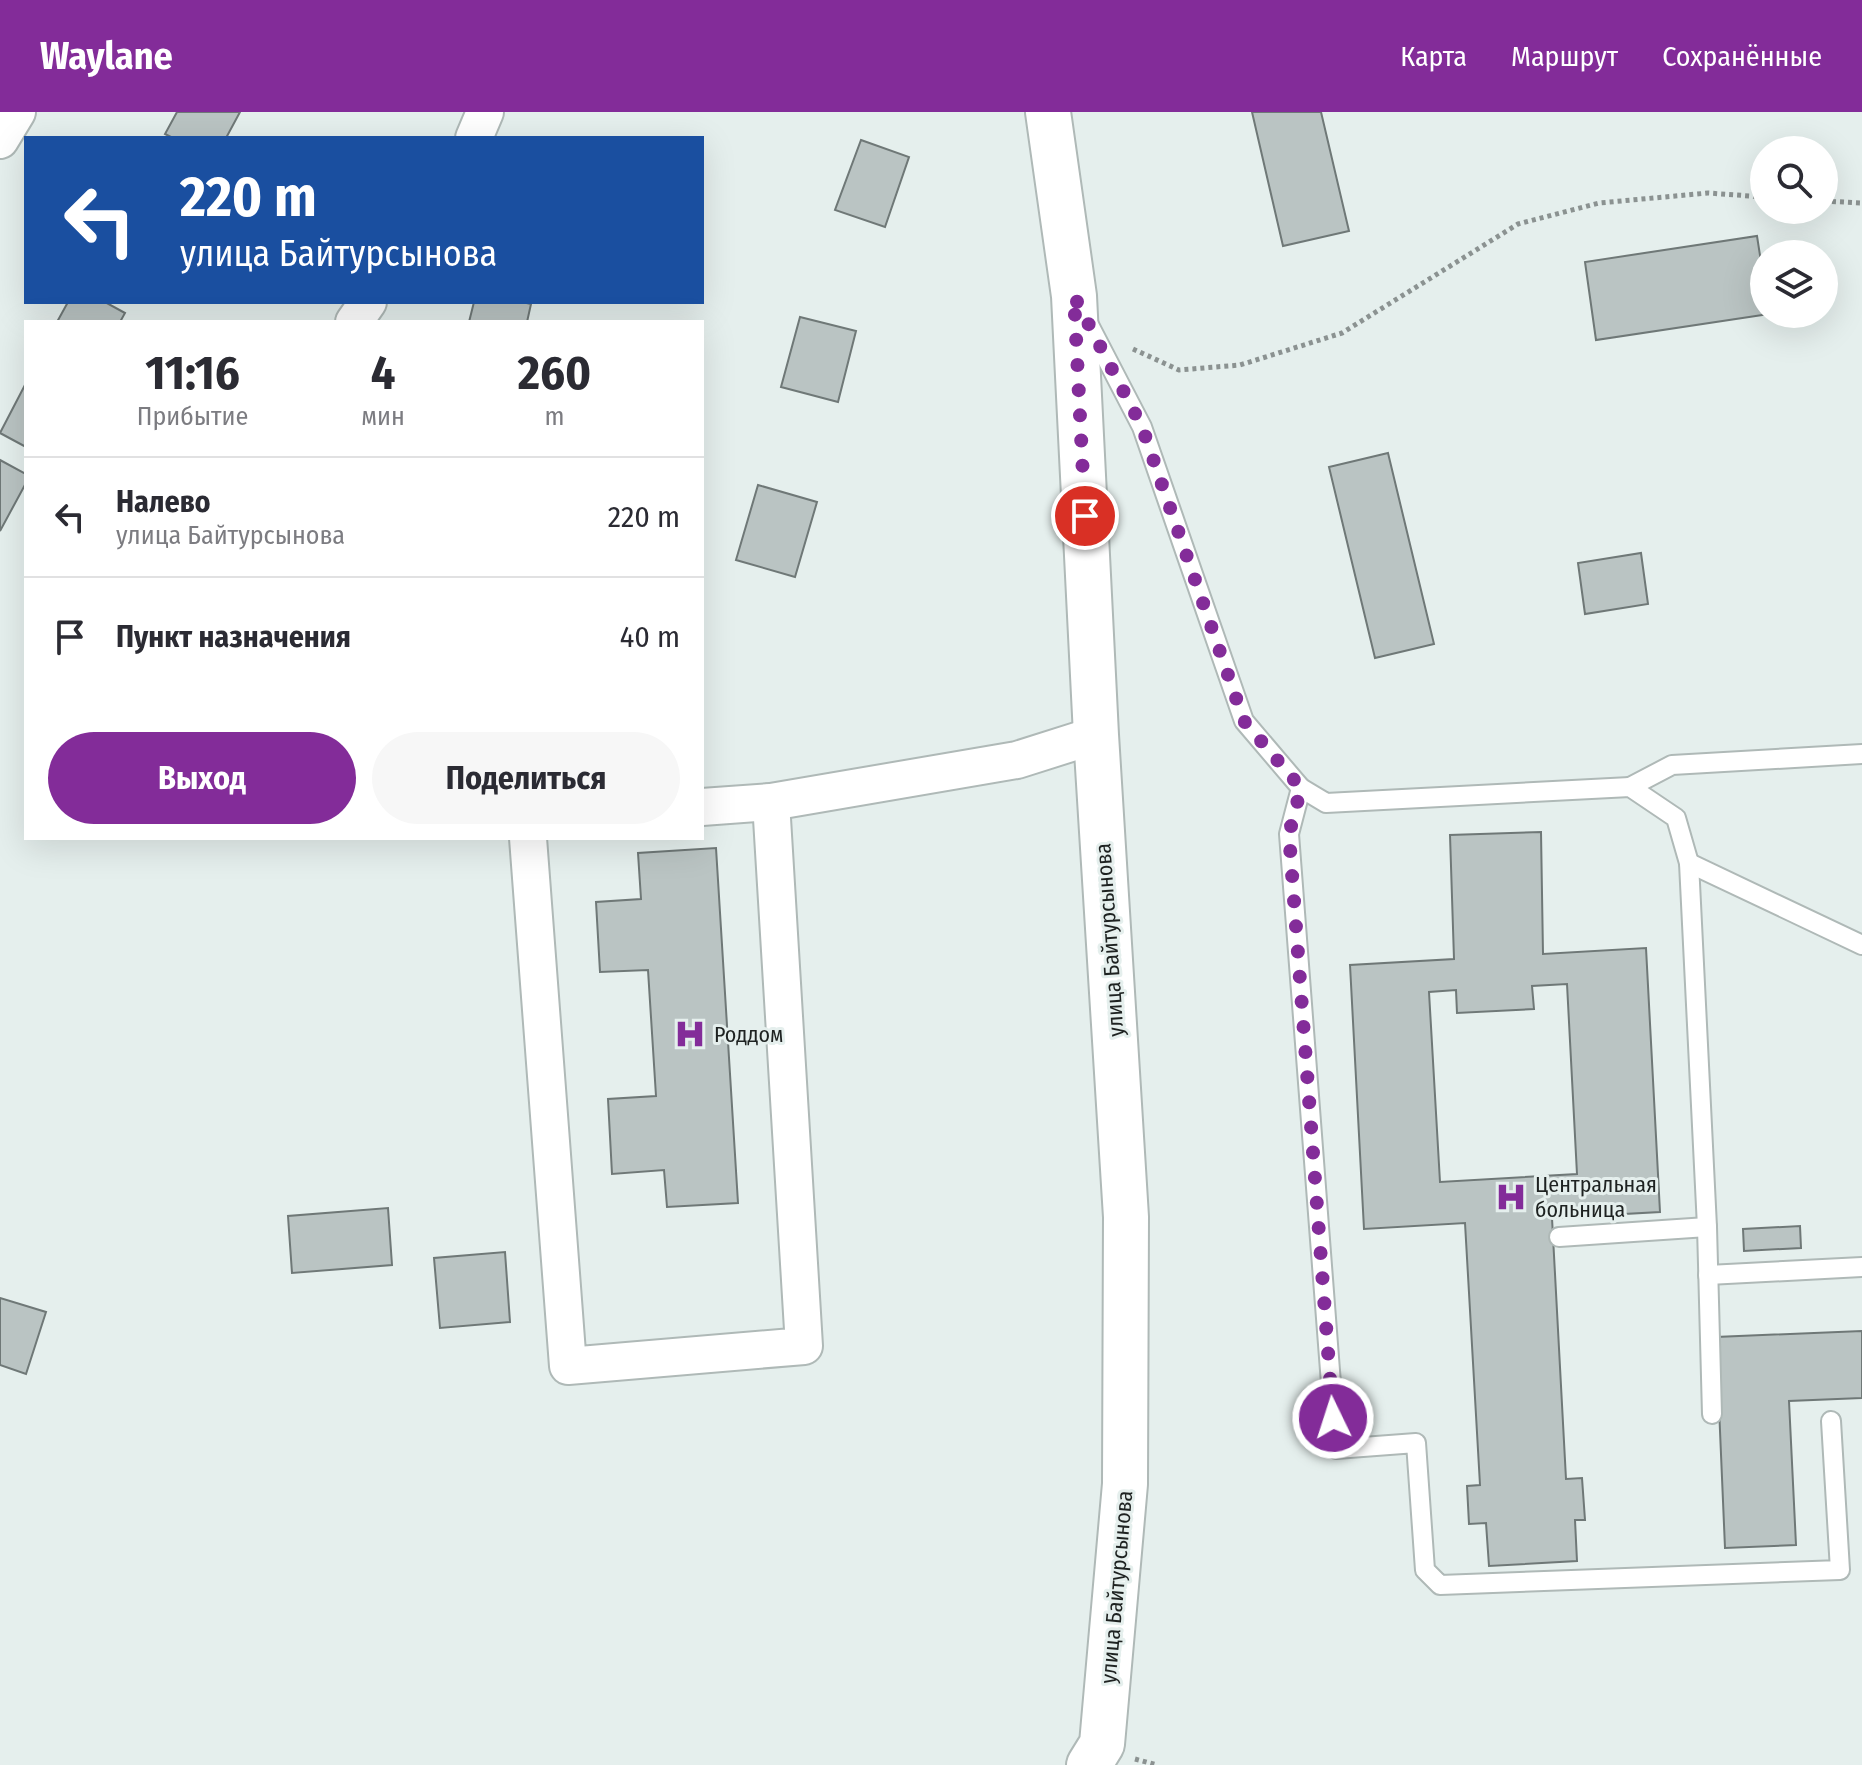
<!DOCTYPE html>
<html lang="ru">
<head>
<meta charset="utf-8">
<style>
  :root { --surface:#fff; --page:#f7f7f7; --text:#2b2b33; --muted:#7c7c81; --line:#e1e1e2; --accent:#832c99 }
  body { margin:0; font-family:"Fira Sans Condensed",sans-serif; background:var(--page); color:var(--text); height:100vh; display:flex; flex-direction:column; font-size:30px; white-space:nowrap }
  * { box-sizing:border-box; margin:0 }
  p { font-size:26px; color:var(--muted) }
  .icon { flex:none; width:44px; height:44px; fill:none; stroke:currentColor; stroke-width:2; stroke-linecap:round; stroke-linejoin:round }
  .map { position:relative; flex:1; overflow:hidden }
  .sheet { position:absolute; left:24px; top:208px; width:680px; height:520px; display:flex; flex-direction:column; background:var(--surface); border-radius:0px; box-shadow:0 8px 32px #0002 }
  .sheet>* { flex:none }
  .guide { position:absolute; left:24px; top:24px; width:680px; height:168px; border-radius:0px; box-shadow:0 8px 32px #0002; background:#1a4fa0; color:#fff; overflow:hidden }
  .tools { position:absolute; left:1750px; top:24px; display:grid; gap:16px }
  .tools a { display:grid; place-items:center; width:88px; height:88px; border-radius:50%; background:var(--surface); box-shadow:0 8px 32px #0002; font-size:40px }
  .pin { position:absolute; display:grid; place-items:center; width:68px; height:68px; color:#fff; margin:-34px; border:4px solid #fff; border-radius:50%; box-shadow:0 2px 8px #0007 }
  .me { position:absolute; width:88px; margin:-44px; rotate:356deg; stroke-linejoin:round; filter:drop-shadow(0 0 6px #0008) }
  .turn { display:flex; align-items:center; gap:28px; height:168px; padding:0 24px; font-size:36px }
  .turn .icon { width:104px; height:104px; stroke-width:2.5 }
  .turn b { display:block; font-size:56px; line-height:68px }
  .eta { display:flex; justify-content:space-evenly; align-items:center; height:136px; text-align:center }
  .eta b { font-size:48px; font-weight:700; line-height:56px }
  .cta { display:flex; gap:16px; margin-top:auto; padding:16px 24px }
  .cta a { flex:1; height:92px; border-radius:48px; background:var(--accent); color:#fff; font-size:32px; font-weight:700; line-height:92px; text-align:center }
  .cta a+a { background:var(--page); color:var(--text) }
  ul { padding:0; list-style:none }
  li { display:flex; align-items:center; gap:24px; height:120px; padding:0 24px; border-top:2px solid var(--line) }
  li div { flex:1 }
  li b { display:block; font-size:30px }
  li em { font-style:normal }
  header { display:flex; align-items:center; gap:48px; box-sizing:border-box; height:112px; padding:0 40px; background:var(--accent); color:#fff }
  header strong { font-size:38px }
  nav { display:flex; gap:44px; margin-inline-start:auto; font-size:28px }
  .map>svg:first-child { display:block }
  .building { fill:#bac4c3; stroke:#6f7877; stroke-width:2; fill-rule:evenodd }
  .lines { fill:none; stroke-linecap:round; stroke-linejoin:round }
  .service-casing { stroke:#afb9b7; stroke-width:22 }
  .minor-casing { stroke:#afb9b7; stroke-width:40 }
  .tertiary-casing { stroke:#afb9b7; stroke-width:48 }
  .path { stroke:#8b9291; stroke-width:5; stroke-dasharray:4 4; stroke-linecap:butt }
  .service { stroke:#fff; stroke-width:18 }
  .minor { stroke:#fff; stroke-width:36 }
  .tertiary { stroke:#fff; stroke-width:44 }
  .route { stroke:#832c99; stroke-width:14; stroke-dasharray:0 25.2 }
  .labels { text-anchor:middle; stroke-width:6; stroke-linejoin:round; paint-order:stroke }
  .street-label { font-size:22px; fill:#1e2221; stroke:#e5efed }
  .poi-label { font-size:22px; fill:#1e2221; stroke:#e5efed; text-anchor:start }
</style>
</head>
<body>
<header>
<strong>Waylane</strong>
<nav><a>Карта</a><a>Маршрут</a><a>Сохранённые</a></nav>
</header>
<div class="map">
<svg width="1862" height="1653" viewBox="0 0 1862 1653">
  <rect width="100%" height="100%" fill="#e5efed"/>
  <g class="building">
    <polygon points="177,0 240,0 226,26 173,26 165,22"/>
    <polygon points="1252,0 1321,0 1349,119 1283,134"/>
    <polygon points="861,28 909,45 885,115 835,98"/>
    <polygon points="1757,124 1764,169 1764,202 1769,202 1596,228 1585,150"/>
    <polygon points="68,190 105,190 125,201 120,210 57,210"/>
    <polygon points="474,190 522,190 531,192 527,210 469,210"/>
    <polygon points="800,205 856,219 838,290 781,275"/>
    <polygon points="26,271 26,335 0,321"/>
    <polygon points="1388,341 1434,532 1375,546 1329,355"/>
    <polygon points="0,348 26,362 26,371 0,419"/>
    <polygon points="758,373 817,390 795,465 736,448"/>
    <polygon points="1641,441 1648,492 1585,502 1578,451"/>
    <path d="M1541,720L1543,842L1646,836L1660,1100L1552,1106L1566,1367L1582,1366L1585,1408H1575L1577,1449L1489,1454L1486,1411L1469,1412L1467,1374L1480,1373L1465,1111L1364,1117L1350,853L1454,847L1450,723ZM1567,872L1577,1062L1440,1070L1429,880L1456,878L1457,901L1534,897L1532,874Z"/>
    <polygon points="716,736 738,1091 667,1095 664,1058 612,1062 608,987 656,984 648,858 600,860 596,790 641,787 638,741"/>
    <polygon points="388,1096 392,1153 292,1161 288,1104"/>
    <polygon points="1800,1114 1801,1136 1744,1139 1743,1117"/>
    <polygon points="505,1140 510,1210 440,1216 434,1146"/>
    <polygon points="0,1186 46,1200 26,1262 0,1253"/>
    <polygon points="1862,1219 1862,1286 1789,1289 1796,1433 1725,1436 1716,1225"/>
  </g>
  <g class="lines">
    <defs>
      <g id="service">
        <polyline points="1088,211 1142,315 1244,609 1301,676 1326,691 1630,675 1676,706 1689,751 1707,1115 1712,1302"/>
        <polyline points="1630,675 1672,653 1862,642"/>
        <polyline points="1301,676 1289,722 1336,1337 1416,1331 1425,1458 1440,1473 1840,1458 1831,1309"/>
        <polyline points="1689,751 1862,833"/>
        <polyline points="1559,1125 1707,1115"/>
        <polyline points="1708,1163 1862,1155"/>
      </g>
      <g id="minor">
        <polyline points="474,26 485,0"/>
        <polyline points="0,28 17,0"/>
        <polyline points="354,210 368,190"/>
        <polyline points="702,695 771,690 1017,648 1096,623"/>
        <polyline points="528,726 568,1254 804,1234 771,690"/>
      </g>
      <polyline id="tertiary" points="1048,0 1074,184 1096,623 1126,1105 1125,1372 1102,1632 1089,1653"/>
    </defs>
    <use href="#service" class="service-casing"/>
    <use href="#minor" class="minor-casing"/>
    <use href="#tertiary" class="tertiary-casing"/>
    <g class="path">
      <polyline points="1824,89 1862,91"/>
      <polyline points="1133,237 1179,258 1240,253 1342,221 1518,112 1599,91 1708,81 1764,85"/>
      <polyline points="1135,1647 1157,1653"/>
    </g>
    <use href="#service" class="service"/>
    <use href="#minor" class="minor"/>
    <use href="#tertiary" class="tertiary"/>
  </g>
  <g class="lines">
    <polyline class="route" points="1085,404 1074,184 1142,315 1244,609 1301,676 1289,722 1333,1306"/>
  </g>
  <defs>
    <symbol id="hospital-bare" viewBox="-9 -9 18 18"><path d="M-5-5h3v3.5h4V-5h3V5h-3V1.5h-4V5h-3Z" fill="#832c99" stroke="#e5efed" stroke-width="2.5" paint-order="stroke"/></symbol>
  </defs>
  <g fill-rule="evenodd">
    <use href="#hospital-bare" x="668" y="900" width="44" height="44"/>
    <use href="#hospital-bare" x="1489" y="1063" width="44" height="44"/>
  </g>
  <g class="labels">
    <g class="street-label">
      <text transform="translate(1109 828) rotate(-94)" y="8">улица Байтурсынова</text>
      <text transform="translate(1116 1475) rotate(-85)" y="8">улица Байтурсынова</text>
    </g>
    <g class="poi-label">
      <text x="714" y="930">Роддом</text>
      <text x="1535" y="1080">Центральная<tspan x="1535" dy="25">больница</tspan></text>
    </g>
  </g>
</svg>
<div class="tools">
<a><svg class="icon" aria-label="search" viewBox="0 0 24 24"><circle cx="10" cy="10" r="6"/><path d="M15 15l6 6"/></svg></a>
<a><svg class="icon" aria-label="layers" viewBox="0 0 24 24"><path d="M12 4l9 5-9 5-9-5zM3 14l9 5 9-5"/></svg></a>
</div>
<div class="pin" style="left:1085px;top:404px;background:#d93025"><svg class="icon" aria-label="arrive" viewBox="0 0 24 24"><path d="M6 21V4h12l-3 4 3 4H6"/></svg></div>
<svg class="me" style="left:1333px;top:1306px" viewBox="-20 -20 40 40"><circle r="17" fill="#832c99" stroke="#fff" stroke-width="3"/><path d="M0-11L8 9 0 5-8 9z" fill="#fff"/></svg>
<div class="guide">
<div class="turn"><svg class="icon" aria-label="left" viewBox="0 0 24 24"><path d="M17 20v-9H6M10 6l-5 5 5 5"/></svg><div><b>220 m</b>улица Байтурсынова</div></div>
</div>
<section class="sheet">
<div class="eta">
<div><b>11:16</b><p>Прибытие</p></div>
<div><b>4</b><p>мин</p></div>
<div><b>260</b><p>m</p></div>
</div>
<ul>
<li><svg class="icon" aria-label="left" viewBox="0 0 24 24"><path d="M17 20v-9H6M10 6l-5 5 5 5"/></svg><div><b>Налево</b><p>улица Байтурсынова</p></div><em>220 m</em></li>
<li><svg class="icon" aria-label="arrive" viewBox="0 0 24 24"><path d="M6 21V4h12l-3 4 3 4H6"/></svg><div><b>Пункт назначения</b></div><em>40 m</em></li>
</ul>
<div class="cta"><a>Выход</a><a>Поделиться</a></div>
</section>
</div>
</body>
</html>
